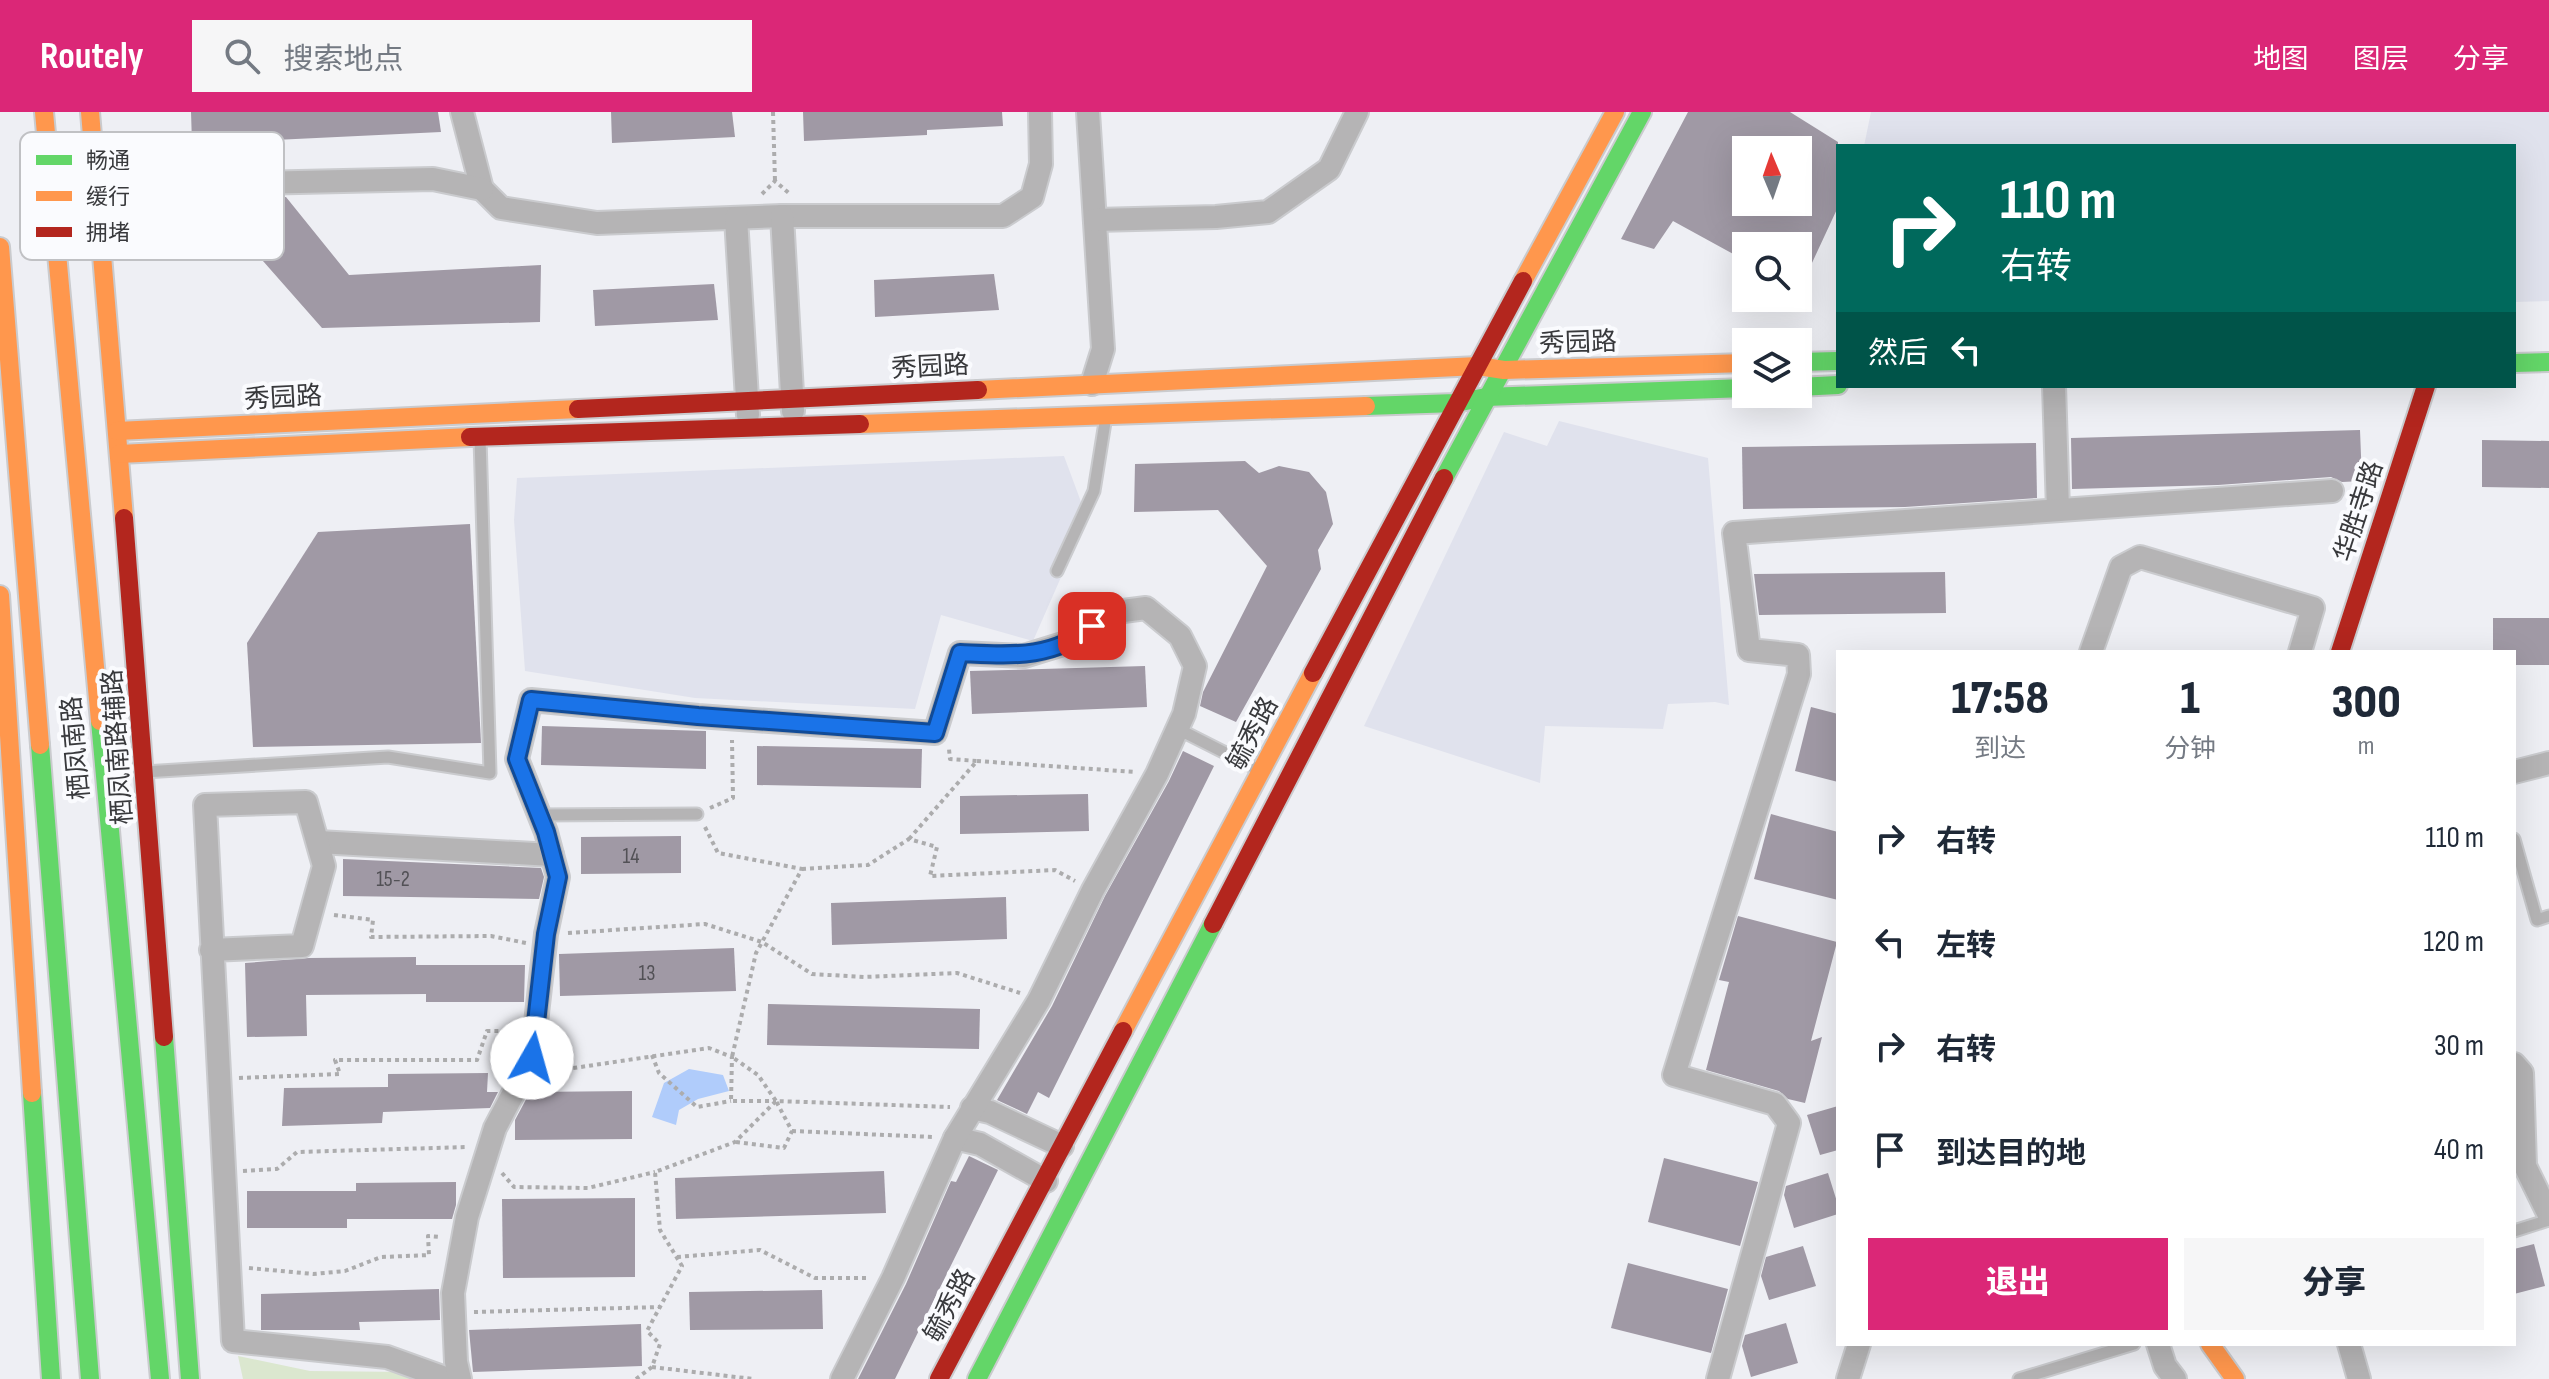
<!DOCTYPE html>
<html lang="zh">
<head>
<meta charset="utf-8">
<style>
  :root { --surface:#fff; --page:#f6f6f7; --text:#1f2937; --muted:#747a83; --accent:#db2777 }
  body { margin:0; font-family:"Sofia Sans Condensed","Noto Sans SC",sans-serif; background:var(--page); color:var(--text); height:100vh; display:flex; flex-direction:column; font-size:30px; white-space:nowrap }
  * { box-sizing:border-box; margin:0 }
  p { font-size:26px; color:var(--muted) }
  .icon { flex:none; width:44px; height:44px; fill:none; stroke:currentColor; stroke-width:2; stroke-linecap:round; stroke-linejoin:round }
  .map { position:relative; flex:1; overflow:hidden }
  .drawer { position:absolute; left:1836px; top:538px; width:680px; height:696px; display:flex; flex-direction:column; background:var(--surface); border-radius:0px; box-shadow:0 8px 32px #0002 }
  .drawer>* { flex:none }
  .guide { position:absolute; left:1836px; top:32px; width:680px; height:244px; border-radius:0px; box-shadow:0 8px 32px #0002; background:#00695c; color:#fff; overflow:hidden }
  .needle { width:52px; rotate:358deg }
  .controls { position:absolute; left:1732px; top:24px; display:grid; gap:16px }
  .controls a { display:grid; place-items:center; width:80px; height:80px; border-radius:0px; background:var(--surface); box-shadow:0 8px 32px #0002; font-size:40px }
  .pin { position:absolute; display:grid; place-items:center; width:68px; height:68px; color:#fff; margin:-34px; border-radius:16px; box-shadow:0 4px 12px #0006 }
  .me { position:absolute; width:88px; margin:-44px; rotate:7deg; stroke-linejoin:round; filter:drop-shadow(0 0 6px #0008) }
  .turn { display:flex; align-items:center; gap:28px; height:168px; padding:0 32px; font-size:36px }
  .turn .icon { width:104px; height:104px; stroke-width:2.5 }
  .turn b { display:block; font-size:56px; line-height:68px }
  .then { display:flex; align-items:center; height:76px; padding:0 32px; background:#0003; gap:16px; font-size:30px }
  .eta { display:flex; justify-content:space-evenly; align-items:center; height:136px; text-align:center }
  .eta b { font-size:48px; font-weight:800; line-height:56px }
  .button { display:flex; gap:16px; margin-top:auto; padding:16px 32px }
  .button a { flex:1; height:92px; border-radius:0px; background:var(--accent); color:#fff; font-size:32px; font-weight:800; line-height:92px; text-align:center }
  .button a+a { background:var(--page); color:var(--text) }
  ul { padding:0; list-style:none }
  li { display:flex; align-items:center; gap:24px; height:104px; padding:0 32px }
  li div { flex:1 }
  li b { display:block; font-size:30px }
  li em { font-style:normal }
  header { display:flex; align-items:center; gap:48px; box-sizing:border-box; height:112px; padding:0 40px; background:var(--accent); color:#fff }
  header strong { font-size:38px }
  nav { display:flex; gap:44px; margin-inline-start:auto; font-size:28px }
  .search { width:560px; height:72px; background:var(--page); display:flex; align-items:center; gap:20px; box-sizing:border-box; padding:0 28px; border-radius:0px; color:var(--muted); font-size:30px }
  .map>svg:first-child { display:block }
  .built { fill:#e0e2ed }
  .green { fill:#dbe7cf }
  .water { fill:#b0ccfb }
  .building { fill:#a099a5; fill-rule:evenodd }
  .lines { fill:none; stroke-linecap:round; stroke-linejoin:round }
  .lane-casing { stroke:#cacbce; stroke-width:15 }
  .street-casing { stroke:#cacbce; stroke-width:26 }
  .fast-casing { stroke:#cacbce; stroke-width:22 }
  .slow-casing { stroke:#cacbce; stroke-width:22 }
  .jam-casing { stroke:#cacbce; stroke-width:22 }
  .path { stroke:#acacad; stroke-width:4; stroke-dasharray:4 4; stroke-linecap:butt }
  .lane { stroke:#b5b4b5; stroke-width:11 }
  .street { stroke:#b5b4b5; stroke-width:22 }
  .fast { stroke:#63d668; stroke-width:18 }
  .slow { stroke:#ff974d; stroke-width:18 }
  .jam { stroke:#b3261e; stroke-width:18 }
  .route-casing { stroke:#114b97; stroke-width:20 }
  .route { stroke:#1a73e8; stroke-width:14 }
  .labels { text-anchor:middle; stroke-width:8; stroke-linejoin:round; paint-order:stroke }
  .number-label { font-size:22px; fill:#525156 }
  .street-label { font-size:26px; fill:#38393c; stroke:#fafbfe }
  .key { fill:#fafbfe; stroke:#c0c1c4; stroke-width:2 }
  .key-label { font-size:22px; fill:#38393c }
</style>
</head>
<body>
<header>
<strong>Routely</strong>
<div class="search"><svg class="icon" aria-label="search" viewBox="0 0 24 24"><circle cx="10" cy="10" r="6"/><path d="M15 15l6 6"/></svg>搜索地点</div>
<nav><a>地图</a><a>图层</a><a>分享</a></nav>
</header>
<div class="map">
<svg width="2549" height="1267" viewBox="0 0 2549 1267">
  <rect width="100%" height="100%" fill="#eeeff4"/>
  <g class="built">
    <polygon points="1871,0 2549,0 2549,189 2514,190 2514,34 1864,34"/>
    <polygon points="1559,309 1708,346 1729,593 1715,590 1668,592 1663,617 1545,614 1540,671 1364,614 1504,320 1547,334"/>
    <polygon points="1064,344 1087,406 1033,529 941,503 915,597 695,586 525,559 514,408 517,366"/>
  </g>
  <polygon class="green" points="238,1244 310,1259 408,1260 421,1267 243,1267"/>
  <polygon class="water" points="689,957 723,963 729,979 698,987 679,998 676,1013 652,1005 664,971"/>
  <g class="building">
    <polygon points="191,0 438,0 441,20 192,32"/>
    <polygon points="611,0 732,0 735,25 612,31"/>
    <polygon points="803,0 1002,0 1003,14 927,18 927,23 804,29"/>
    <path d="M1688,0H1790L1838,30V95L1798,181V134H1746V149L1673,109L1654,137L1621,127ZM1746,38H1798V90H1746Z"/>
    <polygon points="286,85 349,163 541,153 540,210 322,216 226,107 223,89"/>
    <polygon points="994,162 999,198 875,205 874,168"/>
    <polygon points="714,172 718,208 595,214 593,178"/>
    <polygon points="2360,318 2362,369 2342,370 2331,365 2218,373 2072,377 2071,326"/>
    <polygon points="2482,328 2549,329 2549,376 2482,375"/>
    <polygon points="2036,331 2037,386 1905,395 1743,397 1742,335"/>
    <polygon points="1245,349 1259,361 1279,354 1309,360 1326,380 1333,412 1318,438 1321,457 1236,610 1200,594 1203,580 1267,454 1218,398 1134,400 1135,352"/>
    <polygon points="470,412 481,631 253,635 247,531 318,420"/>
    <polygon points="1945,460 1946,501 1759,503 1754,462"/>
    <polygon points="2493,506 2549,506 2549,553 2514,553 2514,540 2493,540"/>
    <polygon points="1145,554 1147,595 972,602 970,559"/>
    <polygon points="1811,595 1838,602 1838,670 1795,659"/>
    <polygon points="542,614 706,619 706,657 541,653"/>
    <polygon points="757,634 922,637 921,676 757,673"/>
    <polygon points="1183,639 1214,654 1049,986 1038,980 1027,1002 997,988 1052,894 1105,784 1169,669"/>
    <polygon points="1088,682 1089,719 960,722 960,684"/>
    <polygon points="1771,702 1838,720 1838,788 1754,767"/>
    <polygon points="681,724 681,761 581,762 581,725"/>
    <polygon points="343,747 541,756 544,765 539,787 343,784"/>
    <polygon points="1006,785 1007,827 832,833 831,791"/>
    <polygon points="1738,804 1837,830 1811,929 1822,925 1805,991 1788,987 1779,979 1706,958 1729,870 1719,868"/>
    <polygon points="734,836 736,879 560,884 559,842"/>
    <polygon points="416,845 416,853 525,853 524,890 426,890 426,882 306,883 307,924 247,925 245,851 309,846"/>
    <polygon points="768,892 980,897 979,937 767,933"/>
    <polygon points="488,961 487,980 498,980 490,996 383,1000 382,1011 282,1014 284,976 388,975 388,962"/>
    <polygon points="632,979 632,1027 515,1028 515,1008 530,980"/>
    <polygon points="1838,994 1838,1038 1820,1043 1807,1003"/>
    <polygon points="969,1044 998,1058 895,1267 858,1267 906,1172 951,1069 956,1070"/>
    <polygon points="1664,1046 1758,1070 1740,1134 1648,1110"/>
    <polygon points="884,1059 886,1101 676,1107 675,1066"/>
    <polygon points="1828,1061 1838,1093 1838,1102 1794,1116 1784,1083 1786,1074"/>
    <polygon points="456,1070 456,1093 452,1107 347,1107 347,1116 247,1116 247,1079 356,1079 356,1071"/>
    <polygon points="635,1086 635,1165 503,1166 502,1087"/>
    <polygon points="2534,1132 2545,1174 2514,1182 2514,1137"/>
    <polygon points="1803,1134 1816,1174 1769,1188 1761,1164 1766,1145"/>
    <polygon points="1628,1151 1728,1177 1711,1241 1611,1216"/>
    <polygon points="439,1177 440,1208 359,1210 360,1218 261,1218 261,1182"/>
    <polygon points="822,1178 823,1217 690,1218 689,1180"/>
    <polygon points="1786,1211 1798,1251 1751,1265 1742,1234 1745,1223"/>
    <polygon points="641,1212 642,1254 473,1260 469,1218"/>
  </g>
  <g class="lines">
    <defs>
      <g id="lane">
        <polyline points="1057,459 1094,379 1106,304"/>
        <polyline points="1178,617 1259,658"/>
        <polyline points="144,660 388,645 490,661 480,326"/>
        <polyline points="539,703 697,702"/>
        <polyline points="2514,727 2537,808 2549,804"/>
        <polyline points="2514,1119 2549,1108"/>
        <polyline points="2019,1267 2134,1232"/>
      </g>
      <g id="street">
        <polyline points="462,0 482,77 501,96 597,111 782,104 1003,104 1032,85 1041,52 1040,0"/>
        <polyline points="1088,0 1103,237 1092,272"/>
        <polyline points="205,72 433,67 482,77"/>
        <polyline points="782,104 793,299"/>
        <polyline points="736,106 748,303"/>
        <polyline points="1095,108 1216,105 1268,100 1329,57 1357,0"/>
        <polyline points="2054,274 2058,398"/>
        <polyline points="2091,540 2121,455 2140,445 2313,496 2300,540"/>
        <polyline points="2514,660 2549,651"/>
        <polyline points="318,730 552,743"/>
        <polyline points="211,838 302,834 324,754 306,690 205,693 233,1229 387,1245 448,1267"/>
        <polyline points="2514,952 2522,961 2525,1054 2549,1103"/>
        <polyline points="972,996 990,1000 1062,1034"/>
        <polyline points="955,1026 980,1032 1046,1069"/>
        <polyline points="2158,1232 2165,1254 2175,1267"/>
        <polyline points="2349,1232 2359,1267"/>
        <polyline points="460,1267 456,1250 453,1181 467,1105 495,1016 532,946 546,822 558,765 546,720 517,647 531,588 698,604 935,621 960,541 1024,544 1076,528 1108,501 1146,496 1180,524 1195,554 1184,602 1157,662 1093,778 1039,888 955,1026 893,1166 842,1267"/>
        <polyline points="1718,1267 1789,1011 1775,992 1674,963 1799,562 1798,543 1749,538 1734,421 2332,379"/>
        <polyline points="1848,1267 1859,1232"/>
      </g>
      <g id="fast">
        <polyline points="1798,250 1838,249"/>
        <polyline points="2514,251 2549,250"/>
        <polyline points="1798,275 1838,273"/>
        <polyline points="1366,294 1456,291 1486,285 1746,276"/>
        <polyline points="1444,366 1642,0"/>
        <polyline points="100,609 160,1267"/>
        <polyline points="40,633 90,1267"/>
        <polyline points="164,925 190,1267"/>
        <polyline points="32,981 51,1267"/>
        <polyline points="977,1267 1213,812"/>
      </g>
      <g id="slow">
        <polyline points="44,0 100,609"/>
        <polyline points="90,0 124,406"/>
        <polyline points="0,135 40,633"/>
        <polyline points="1523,169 1615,0"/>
        <polyline points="978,278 1478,254 1504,258 1746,251"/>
        <polyline points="860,312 1366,294"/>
        <polyline points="117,319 578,297"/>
        <polyline points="119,342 470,325"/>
        <polyline points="0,483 32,981"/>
        <polyline points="1123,919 1313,561"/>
        <polyline points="2210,1232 2235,1267"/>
      </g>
      <g id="jam">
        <polyline points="578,297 978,278"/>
        <polyline points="470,325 860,312"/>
        <polyline points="124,406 164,925"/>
        <polyline points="2340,540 2426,274"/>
        <polyline points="1313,561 1523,169"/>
        <polyline points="1213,812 1444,366"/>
        <polyline points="939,1267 1123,919"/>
      </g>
    </defs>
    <use href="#lane" class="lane-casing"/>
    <use href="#street" class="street-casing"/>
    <use href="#fast" class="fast-casing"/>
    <use href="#slow" class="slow-casing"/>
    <use href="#jam" class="jam-casing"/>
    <g class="path">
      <polyline points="773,0 775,69"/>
      <polyline points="762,82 775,69 791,83"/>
      <polyline points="977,649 1135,660"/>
      <polyline points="710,696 733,686 732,628"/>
      <polyline points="705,715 718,741 802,757 756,841 732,945 758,963 776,989 950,995"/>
      <polyline points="909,727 977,649 950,647 949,637"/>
      <polyline points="802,757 868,753 909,727 937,735 930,764 1055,758 1075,769"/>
      <polyline points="334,803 373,808 371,825 491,824 526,831"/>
      <polyline points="568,821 705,812 762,830 812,862 864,865 957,861 1020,881"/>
      <polyline points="652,943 659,961 697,995 731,989"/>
      <polyline points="550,952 567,957 709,936 732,945 731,989 776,989"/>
      <polyline points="239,966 340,962 335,948 477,948 487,919 513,919"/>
      <polyline points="792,1019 934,1025"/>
      <polyline points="736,1030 784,1036 792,1019 776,989"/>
      <polyline points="243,1059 277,1057 297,1040 468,1035"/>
      <polyline points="502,1061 514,1075 588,1076 655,1060"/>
      <polyline points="677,1145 760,1138 815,1166 868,1166"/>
      <polyline points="249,1156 313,1162 345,1159 381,1145 429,1143 428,1124 440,1125"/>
      <polyline points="474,1200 660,1195"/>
      <polyline points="652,1255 753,1267"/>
      <polyline points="636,1267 652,1255 660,1232 647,1219 682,1154 660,1118 655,1060 735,1030 776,989"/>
    </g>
    <use href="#lane" class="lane"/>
    <use href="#street" class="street"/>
    <use href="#fast" class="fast"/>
    <use href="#slow" class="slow"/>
    <use href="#jam" class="jam"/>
  </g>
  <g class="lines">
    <defs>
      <path id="route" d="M532,946L546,822L558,765L546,720L517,647L531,588L698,604L935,621L960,541C1008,543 1053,548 1092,514"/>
    </defs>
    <use href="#route" class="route-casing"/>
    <use href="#route" class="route"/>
  </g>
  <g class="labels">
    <g class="number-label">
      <text x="631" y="751">14</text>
      <text x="393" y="774">15-2</text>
      <text x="647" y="868">13</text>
    </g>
    <g class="street-label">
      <text transform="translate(1578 230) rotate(-2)" y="9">秀园路</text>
      <text transform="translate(930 254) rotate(-3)" y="9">秀园路</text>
      <text transform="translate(283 285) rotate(-3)" y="9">秀园路</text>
      <text transform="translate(2358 399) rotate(-72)" y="9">华胜寺路</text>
      <text transform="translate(1252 621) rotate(-62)" y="9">毓秀路</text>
      <text transform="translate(117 635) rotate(-94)" y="9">栖凤南路辅路</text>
      <text transform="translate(75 636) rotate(-95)" y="9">栖凤南路</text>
      <text transform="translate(949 1193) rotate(-62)" y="9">毓秀路</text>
    </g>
  </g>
  <rect x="20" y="20" width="264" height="128" rx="12" class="key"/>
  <rect x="36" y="43" width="36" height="10" fill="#63d668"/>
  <rect x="36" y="79" width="36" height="10" fill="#ff974d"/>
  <rect x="36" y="115" width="36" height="10" fill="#b3261e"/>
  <g class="key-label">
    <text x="86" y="56">畅通</text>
    <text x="86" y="92">缓行</text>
    <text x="86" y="128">拥堵</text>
  </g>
</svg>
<div class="controls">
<a><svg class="needle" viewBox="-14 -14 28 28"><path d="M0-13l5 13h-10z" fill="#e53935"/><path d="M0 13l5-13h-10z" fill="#747a83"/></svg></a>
<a><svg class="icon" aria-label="search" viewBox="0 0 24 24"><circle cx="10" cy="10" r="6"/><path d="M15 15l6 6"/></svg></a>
<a><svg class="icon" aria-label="layers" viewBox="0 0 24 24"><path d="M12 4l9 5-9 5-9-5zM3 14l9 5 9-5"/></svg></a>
</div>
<div class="pin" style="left:1092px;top:514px;background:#d93025"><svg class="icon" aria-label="arrive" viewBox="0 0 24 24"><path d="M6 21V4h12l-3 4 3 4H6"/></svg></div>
<svg class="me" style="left:532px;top:946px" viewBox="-20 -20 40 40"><circle r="19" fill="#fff"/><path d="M0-13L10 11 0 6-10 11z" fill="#1a73e8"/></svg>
<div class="guide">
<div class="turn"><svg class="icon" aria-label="right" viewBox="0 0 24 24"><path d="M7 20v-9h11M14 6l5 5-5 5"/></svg><div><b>110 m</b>右转</div></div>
<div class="then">然后<svg class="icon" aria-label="left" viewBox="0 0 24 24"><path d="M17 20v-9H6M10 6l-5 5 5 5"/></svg></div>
</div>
<section class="drawer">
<div class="eta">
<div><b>17:58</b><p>到达</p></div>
<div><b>1</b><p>分钟</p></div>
<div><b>300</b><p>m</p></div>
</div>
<ul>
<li><svg class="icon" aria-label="right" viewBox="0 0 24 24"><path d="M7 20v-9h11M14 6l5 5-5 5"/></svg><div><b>右转</b></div><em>110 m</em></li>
<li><svg class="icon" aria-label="left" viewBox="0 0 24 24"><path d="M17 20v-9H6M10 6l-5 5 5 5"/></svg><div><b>左转</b></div><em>120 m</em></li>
<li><svg class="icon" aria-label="right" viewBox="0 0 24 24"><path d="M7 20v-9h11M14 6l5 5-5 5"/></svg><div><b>右转</b></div><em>30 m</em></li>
<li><svg class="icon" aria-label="arrive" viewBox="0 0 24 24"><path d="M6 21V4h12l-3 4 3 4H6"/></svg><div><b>到达目的地</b></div><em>40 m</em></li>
</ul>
<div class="button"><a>退出</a><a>分享</a></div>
</section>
</div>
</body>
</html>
